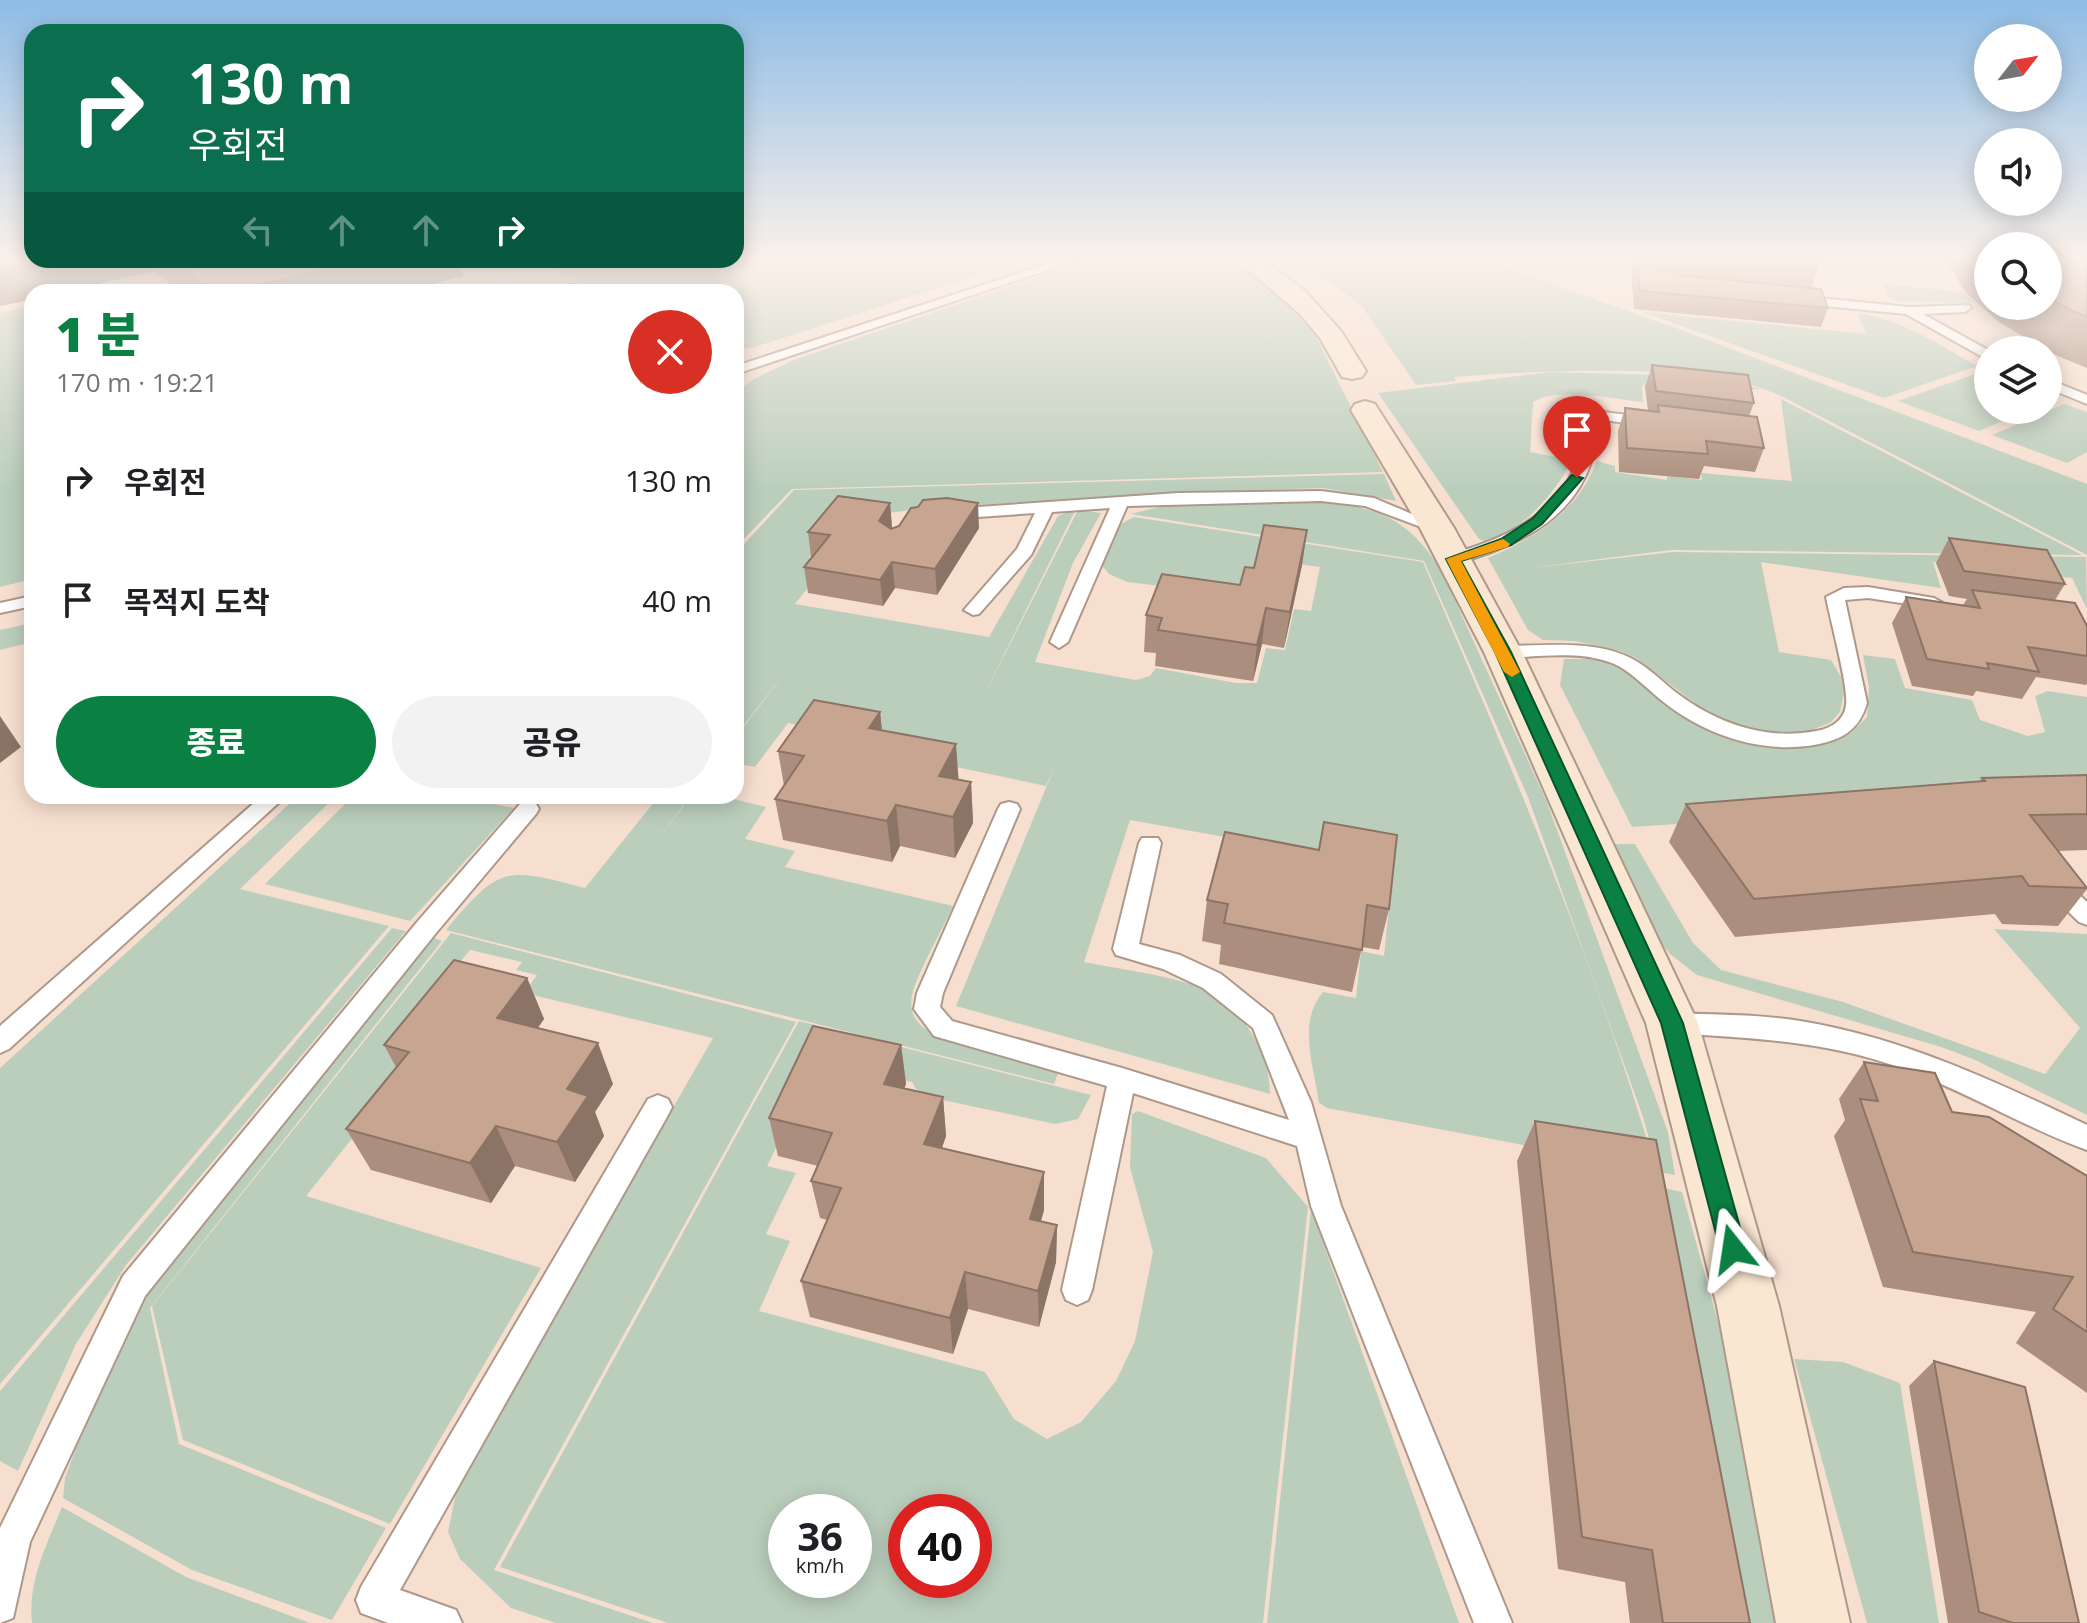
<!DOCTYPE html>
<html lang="ko">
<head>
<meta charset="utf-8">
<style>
  :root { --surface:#fff; --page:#f2f2f2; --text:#202124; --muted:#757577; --accent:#0b8043 }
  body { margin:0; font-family:"Open Sans","Noto Sans KR",sans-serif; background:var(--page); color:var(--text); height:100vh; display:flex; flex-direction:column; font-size:30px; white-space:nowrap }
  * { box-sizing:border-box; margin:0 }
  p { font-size:26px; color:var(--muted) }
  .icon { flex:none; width:44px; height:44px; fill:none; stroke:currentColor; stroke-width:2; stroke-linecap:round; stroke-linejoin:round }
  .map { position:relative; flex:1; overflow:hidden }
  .drawer { position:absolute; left:24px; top:284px; width:720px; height:520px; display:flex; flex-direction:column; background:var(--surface); border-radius:24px; box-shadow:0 4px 20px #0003 }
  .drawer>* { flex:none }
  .banner { position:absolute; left:24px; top:24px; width:720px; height:244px; border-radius:24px; box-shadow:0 4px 20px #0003; background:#0b6e4f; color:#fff; overflow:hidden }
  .needle { width:52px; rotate:59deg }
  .buttons { position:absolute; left:1974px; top:24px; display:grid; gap:16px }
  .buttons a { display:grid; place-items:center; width:88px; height:88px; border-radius:50%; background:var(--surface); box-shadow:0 4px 20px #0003; font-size:40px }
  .speed { position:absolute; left:768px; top:1494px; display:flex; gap:16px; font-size:40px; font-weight:700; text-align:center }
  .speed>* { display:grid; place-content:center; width:104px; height:104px; border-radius:50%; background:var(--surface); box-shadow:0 4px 20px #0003; line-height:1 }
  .speed small { font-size:20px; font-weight:400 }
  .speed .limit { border:12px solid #d22; background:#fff; color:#111 }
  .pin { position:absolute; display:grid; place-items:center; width:68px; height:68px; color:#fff; margin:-82px -34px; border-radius:50% 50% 50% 0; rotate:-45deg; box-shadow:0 0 8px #0007 }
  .pin .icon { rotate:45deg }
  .me { position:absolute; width:88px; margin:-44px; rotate:345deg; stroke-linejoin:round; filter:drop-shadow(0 0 6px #0008) }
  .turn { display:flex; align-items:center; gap:28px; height:168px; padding:0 32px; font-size:36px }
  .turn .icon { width:104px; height:104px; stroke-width:2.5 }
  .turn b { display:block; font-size:56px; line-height:68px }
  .lanes { display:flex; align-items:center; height:76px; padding:0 32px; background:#0003; justify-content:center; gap:40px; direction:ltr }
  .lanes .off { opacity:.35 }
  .round { display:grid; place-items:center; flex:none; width:84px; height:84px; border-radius:42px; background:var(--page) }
  .head { display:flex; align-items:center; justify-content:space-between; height:136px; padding:0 32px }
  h1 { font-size:48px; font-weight:800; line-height:60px; color:var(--accent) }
  .button { display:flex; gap:16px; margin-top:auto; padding:16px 32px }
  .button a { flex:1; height:92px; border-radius:48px; background:var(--accent); color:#fff; font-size:32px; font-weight:800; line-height:92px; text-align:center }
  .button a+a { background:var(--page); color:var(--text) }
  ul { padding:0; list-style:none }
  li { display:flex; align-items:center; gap:24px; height:120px; padding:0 32px }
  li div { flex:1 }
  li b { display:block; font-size:30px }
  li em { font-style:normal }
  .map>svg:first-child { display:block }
  .green { fill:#bbcebc; fill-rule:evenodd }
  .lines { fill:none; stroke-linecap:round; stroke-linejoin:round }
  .lane-casing { stroke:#ae988a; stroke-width:4 }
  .secondary-casing { stroke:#ae988a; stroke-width:4 }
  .lane { fill:#fff; fill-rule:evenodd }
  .secondary { fill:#fae7d1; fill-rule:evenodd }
  .wall { fill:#ab8e7d }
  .shaded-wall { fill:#8b7466 }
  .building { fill:#c7a591; stroke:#8b7466; stroke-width:2 }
  .route { fill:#0b8043; stroke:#07532c; stroke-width:2 }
  .slow { fill:#f59e0b }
</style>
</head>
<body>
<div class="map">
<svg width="2087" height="1623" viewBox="0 0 2087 1623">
  <rect width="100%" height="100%" fill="#f7dfd0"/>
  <g class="green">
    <polygon points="542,261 1020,261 755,347 736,349 736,292 601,292"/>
    <polygon points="1085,261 1237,261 1304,312 1383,472 792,489 736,547 736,392 754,379 793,360"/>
    <path d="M1300,261H1488L1684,331L2087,484V555L1787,399C1736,374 1688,373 1632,371C1572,370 1514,372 1454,377L1456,381L1416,385L1361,305Z"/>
    <polygon points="1882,284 1963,292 1975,303 1898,301 1888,297"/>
    <polygon points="32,306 32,579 0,587 0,313"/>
    <path d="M1642,312L1866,334L1858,313C1903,320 1938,344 1977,366L1884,398Z"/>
    <polygon points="1984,371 1988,373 1988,410 2029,410 1979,431 1898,401"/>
    <path d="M1551,372L1707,376L1760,389L1705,393L1642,385L1643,402C1612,399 1559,386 1533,402L1530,452L1572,460C1555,494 1524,527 1489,543L1479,539L1378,393Z"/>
    <path d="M1781,399L2082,555L1671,550L1529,568L1673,552L2086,557L2087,609L2072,578L1933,562L1941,588L1761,562L1779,652L1831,660L1841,677L1844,693L1840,712L1830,723L1798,735L1755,731L1706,712L1636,658L1621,651L1574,641L1543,640L1528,630L1488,558C1535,538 1578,511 1597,461L1615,466V472L1667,480V476L1702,480L1701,473L1792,481Z"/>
    <polygon points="2064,404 2087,412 2087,452 2067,463 1992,435"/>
    <path d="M1384,474L1396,501L1323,488L1178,493L928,508L841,519L809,558L828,562L795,604L989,637L1058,516L1076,509L980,703L1078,510L1101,513L1073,563L1035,662L1136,680L1150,676L1156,668L1236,683H1257L1266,648L1285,650L1294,609L1311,611L1320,567L1257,558L1246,596L1127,582L1109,574L1100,563L1117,526L1134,517L1423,562C1509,761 1595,960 1656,1170L1327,1108L1319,1103C1314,1067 1297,1022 1323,992L1356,998L1361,951L1384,956L1393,867L1130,820L1084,962C1118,969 1154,973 1187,983C1234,997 1270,1045 1270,1094L956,1006L1055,766L1046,786L890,753L894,745L788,723L755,767L744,765L736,774V737L787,670L736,735V553L794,490Z"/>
    <path d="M1317,502C1377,506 1408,518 1441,570L1546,800L1668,1132L1675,1175L1659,1172L1642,1114L1528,797L1424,561L1131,514L1163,506Z"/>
    <polygon points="32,623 32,642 0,650 0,630"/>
    <polygon points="1863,655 1895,659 1905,688 1972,700 1980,720 2028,736 2045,732 2035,696 2048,691 2087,697 2087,803 1940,807 1632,827 1560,685 1564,659 1601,659 1614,663 1753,742 1784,747 1833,742 1851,733 1867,717 1869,687"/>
    <polygon points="298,796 336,796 240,889 389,926 0,1384 0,1068"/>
    <polygon points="353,796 451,796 514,808 410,921 265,884"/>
    <path d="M659,796H690L657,841L691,796H720L766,807L745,839L795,851L785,867L953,906C945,923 936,940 927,958C909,996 897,1019 945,1040L1059,1071L1054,1084L446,930C500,865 506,867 585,888Z"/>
    <polygon points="1611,844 1635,844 1693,943 1721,970 1843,1002 2045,1074 2080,1028 1994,929 2087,934 2087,1115 1973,1059 1941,1047 1697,975 1670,954 1662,944"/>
    <polygon points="392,928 406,931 126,1265 76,1344 18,1471 0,1461 0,1391"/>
    <polygon points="451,933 796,1022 494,1570 653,1623 556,1623 511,1608 460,1559 448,1532 458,1483 713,1038 524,993 537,975 516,970 522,962 470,950 443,983 471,990 306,1196 541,1268 390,1524 183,1440 152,1306"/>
    <polygon points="434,938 442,941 150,1308 179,1444 386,1528 332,1620 192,1570 63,1498 65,1478 84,1426 145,1290"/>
    <path d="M799,1021L1091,1095L1078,1119L1055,1124L933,1098L916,1089L912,1082L819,1062L767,1166L796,1173L766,1234L790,1241L759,1311L985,1372L1014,1419L1047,1439L1081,1422L1116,1381L1135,1341L1153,1252L1130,1167L1132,1114L1138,1111L1266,1158L1308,1207L1263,1623H668L500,1567ZM786,1512H854V1580H786ZM906,1512H974V1580H906Z"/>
    <polygon points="1645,1184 1682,1192 1724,1343 1775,1623 1719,1623"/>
    <polygon points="1311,1209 1459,1623 1267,1623"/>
    <polygon points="1794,1359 1843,1362 1900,1383 1939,1623 1867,1623"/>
    <path d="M62,1507L186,1577L310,1623H32C27,1582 47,1544 62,1507Z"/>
  </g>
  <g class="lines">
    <defs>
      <g id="lane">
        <polygon points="1056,261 1075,261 736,374 736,366"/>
        <polygon points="517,288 542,288 548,292 511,292"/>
        <polygon points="1799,296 1909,307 1969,305 1971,308 1965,312 1923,314 1988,350 1988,360 1906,314 1795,303 1793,300"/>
        <polygon points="2048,379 2087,395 2087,404 2048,388"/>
        <path d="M1587,410L1652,418L1659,422L1652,426L1594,419C1594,433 1595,448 1591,462C1572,523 1508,550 1453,564L1447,563L1444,559L1447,555C1497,542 1563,515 1577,458C1580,444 1579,429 1580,414Z"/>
        <polygon points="1321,491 1374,498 1445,528 1437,533 1365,506 1321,501 1127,506 1068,642 1059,648 1050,642 1110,508 1052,512 1031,555 979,614 973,615 964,610 1017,549 1035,513 949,519 941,514 949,509 1178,493"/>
        <path d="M1868,587L1934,598L1943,603L1934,608L1868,598L1845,600L1867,703C1859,731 1841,740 1814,745C1759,754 1703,734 1661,700C1645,687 1631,671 1612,663C1579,650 1538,657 1503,658L1493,652L1503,646C1543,646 1586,640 1624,655C1644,663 1658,678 1674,691C1714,722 1764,741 1816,731C1830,729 1844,721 1846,705C1849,688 1830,619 1826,597L1844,588Z"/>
        <polygon points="32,596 32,606 0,613 0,603"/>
        <polygon points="262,796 286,796 9,1049 0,1053 0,1026"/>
        <polygon points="528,802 536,804 539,809 536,814 436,933 145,1296 30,1542 13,1618 0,1623 0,1528 123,1276 418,921 520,804"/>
        <polygon points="1009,802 1017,804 1020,809 943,993 940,1007 952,1021 1122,1068 1289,1120 1253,1028 1203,988 1163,969 1116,955 1113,949 1139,843 1142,838 1158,838 1161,843 1139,944 1180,955 1221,974 1272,1015 1311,1102 1341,1206 1512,1623 1474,1623 1311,1206 1297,1146 1133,1093 1092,1290 1088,1300 1077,1305 1066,1300 1062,1290 1107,1086 934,1036 914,1009 917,993 998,809 1001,804"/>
        <polygon points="2053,875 2061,877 2087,902 2087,925 2079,922 2045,889 2041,883 2045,877"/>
        <path d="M1672,1013C1717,1015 1762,1014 1806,1022C1905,1039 1997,1082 2087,1125V1150C2026,1128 1969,1093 1907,1070C1830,1041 1753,1038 1672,1033L1663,1030L1659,1023L1663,1016Z"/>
        <polygon points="658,1095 668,1099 672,1107 668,1115 400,1590 456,1610 462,1623 388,1623 361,1613 356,1600 361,1587 648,1099"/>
      </g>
      <g id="secondary">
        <polygon points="1238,261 1265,261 1305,291 1341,331 1366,371 1362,377 1352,379 1342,377 1320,338 1300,314"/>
        <polygon points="1365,401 1375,404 1454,528 1522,652 1698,1023 1779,1306 1850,1623 1776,1623 1717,1306 1646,1023 1484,652 1420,528 1351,410 1355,404"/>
      </g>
    </defs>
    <use href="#lane" class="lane-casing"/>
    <use href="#secondary" class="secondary-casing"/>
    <use href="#lane" class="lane"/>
    <use href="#secondary" class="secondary"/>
  </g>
  <g class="wall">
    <polygon points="0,261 458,261 463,276 401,292 180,292 154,271 62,292 32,292 32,299 0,306"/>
    <polygon points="1633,261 1643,261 1646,265 1644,261 1821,261 1811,288 1828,308 1821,327 1634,309 1631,270"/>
    <polygon points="1946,261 1988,261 1988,306 2048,306 2048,261 2087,261 2087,368 2053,354 1999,322 1966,293"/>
    <polygon points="1652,365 1754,403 1749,416 1764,448 1755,472 1704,466 1699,479 1619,472 1618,431 1625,408 1648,411 1645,387"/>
    <polygon points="890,503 892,528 979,528 937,595 895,588 883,606 808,593 804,567 811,557 808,532"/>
    <polygon points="1307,530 1302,565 1284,648 1262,644 1253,681 1155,666 1156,653 1144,652 1146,615 1240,585 1254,568"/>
    <polygon points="1949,538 2065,584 2055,600 2087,626 2087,683 2086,685 2036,677 2022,699 1976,691 1973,696 1912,686 1892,623 1906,597 1963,605 1967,599 1949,596 1936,563"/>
    <polygon points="880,712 882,730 958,780 971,782 973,823 955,858 900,846 892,862 783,840 775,799 784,786 778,751"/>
    <polygon points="2087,775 2087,850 2058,851 2087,889 2058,926 2002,924 1995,914 1735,937 1669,842 1686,804 1979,782 1982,778"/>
    <polygon points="1324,822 1389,909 1379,950 1362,947 1352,992 1219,964 1221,945 1202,941 1207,900 1318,850"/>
    <polygon points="527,978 544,1019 538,1028 613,1084 595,1112 604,1136 575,1182 515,1166 491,1203 371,1170 346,1129 396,1067 384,1045"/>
    <polygon points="901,1045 906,1084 904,1089 943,1097 946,1136 942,1148 1044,1210 1041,1221 1057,1225 1056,1262 1039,1327 968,1309 953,1354 810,1317 801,1281 827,1220 820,1218 811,1181 818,1166 778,1156 769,1118"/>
    <polygon points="1864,1062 1952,1112 2087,1176 2087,1393 2016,1343 2036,1312 1883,1287 1834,1136 1845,1120 1839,1099"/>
    <polygon points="1535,1121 1750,1623 1630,1623 1625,1582 1558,1569 1517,1161"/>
    <polygon points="1934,1361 2079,1623 1948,1623 1909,1386"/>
  </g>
  <g class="shaded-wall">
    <polygon points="6,261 150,261 154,271 62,292 32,292 32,299 0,306 0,263"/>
    <polygon points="355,261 458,261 463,276 401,292 230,292"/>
    <polygon points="890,503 892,528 881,547 879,521"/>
    <polygon points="978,503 979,528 937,595 935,569"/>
    <polygon points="1307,530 1302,565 1284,648 1290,612"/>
    <polygon points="892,562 895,588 883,606 880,580"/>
    <polygon points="1266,608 1262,644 1253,681 1257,645"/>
    <polygon points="880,712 884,752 869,728"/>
    <polygon points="0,716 21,747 0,763"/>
    <polygon points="956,744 959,785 942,817 939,776"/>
    <polygon points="971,782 973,823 955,858 953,817"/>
    <polygon points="896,805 900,846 892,862 887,821"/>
    <polygon points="527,978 544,1019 515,1059 497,1018"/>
    <polygon points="598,1043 613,1084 595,1112 604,1136 575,1182 557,1142 567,1089"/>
    <polygon points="901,1045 906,1084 889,1123 884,1084"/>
    <polygon points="943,1097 946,1136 929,1183 924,1144"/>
    <polygon points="496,1126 515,1166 491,1203 470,1163"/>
    <polygon points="1044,1172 1044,1210 1031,1256 1030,1219"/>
    <polygon points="1057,1225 1056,1262 1039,1327 1038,1291"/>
    <polygon points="965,1272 968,1309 953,1354 950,1318"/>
  </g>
  <g class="building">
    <polygon points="173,261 355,261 230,292 211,292"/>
    <polygon points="1637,261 1643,261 1646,265 1684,276 1821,289 1828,308 1640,291"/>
    <polygon points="2048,261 2087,261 2087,317 2075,312 2048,298"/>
    <polygon points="575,284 582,292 531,292"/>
    <polygon points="1652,365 1748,375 1754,403 1656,391"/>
    <polygon points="1658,405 1757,417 1764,448 1706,441 1708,454 1627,448 1625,408 1659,412"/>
    <polygon points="838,496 890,503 879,521 891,529 899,526 911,508 918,507 923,500 947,498 978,503 935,569 892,562 880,580 804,567 830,535 808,532"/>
    <polygon points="1264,525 1307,530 1290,612 1266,608 1257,645 1158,630 1162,618 1146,615 1162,574 1240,585 1245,567 1254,568"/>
    <polygon points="1949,538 2047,550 2065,584 1964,571"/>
    <polygon points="1972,590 2075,603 2087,626 2087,656 2028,647 2039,672 1987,663 1989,669 1927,659 1906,597 1980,608"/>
    <polygon points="814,700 880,712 869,728 956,744 939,776 971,782 953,817 896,805 887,821 775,799 804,756 778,751"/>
    <polygon points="2087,775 2087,814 2030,815 2087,888 2029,886 2022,876 1754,899 1686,804 1985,781 1982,778"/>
    <polygon points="1324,822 1397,835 1389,909 1367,905 1362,950 1224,923 1228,904 1207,900 1225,832 1319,850"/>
    <polygon points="454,960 527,978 497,1018 598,1043 567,1089 588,1096 557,1142 496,1126 470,1163 346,1129 409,1052 384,1045"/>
    <polygon points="813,1026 901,1045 884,1084 943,1097 924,1144 1044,1172 1030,1219 1057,1225 1038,1291 965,1272 950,1318 801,1281 841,1188 811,1181 832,1133 769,1118"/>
    <polygon points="1864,1062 1935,1073 1952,1112 1989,1117 2087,1176 2087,1332 2053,1309 2073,1277 1913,1252 1860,1099 1878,1101"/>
    <polygon points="1535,1121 1656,1140 1750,1623 1663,1623 1652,1550 1582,1537"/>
    <polygon points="1934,1361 2025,1387 2079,1623 2013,1623 1979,1612"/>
  </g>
  <linearGradient id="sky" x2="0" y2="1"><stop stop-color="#8ebce5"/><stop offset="0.53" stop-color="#fbf1ea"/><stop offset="1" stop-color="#fbf1ea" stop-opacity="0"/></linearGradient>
  <rect width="2087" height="489" fill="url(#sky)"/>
  <polygon class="route" points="1572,475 1583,478 1542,524 1511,545 1461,561 1511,652 1683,1023 1746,1249 1742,1258 1733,1261 1724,1258 1720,1249 1661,1023 1495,652 1446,559 1501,539 1533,518"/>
  <polygon class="slow" points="1503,539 1510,544 1508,547 1461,561 1520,672 1512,677 1504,672 1446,559"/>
</svg>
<div class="buttons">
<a><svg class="needle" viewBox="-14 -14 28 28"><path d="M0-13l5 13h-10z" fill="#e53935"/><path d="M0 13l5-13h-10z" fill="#757577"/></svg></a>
<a><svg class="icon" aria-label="sound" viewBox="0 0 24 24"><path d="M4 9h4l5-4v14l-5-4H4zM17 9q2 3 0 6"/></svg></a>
<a><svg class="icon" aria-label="search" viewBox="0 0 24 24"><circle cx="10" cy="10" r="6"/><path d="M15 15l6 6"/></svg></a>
<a><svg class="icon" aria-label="layers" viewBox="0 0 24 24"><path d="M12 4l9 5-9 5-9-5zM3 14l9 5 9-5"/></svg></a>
</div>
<div class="speed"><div>36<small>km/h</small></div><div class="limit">40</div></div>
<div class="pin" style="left:1577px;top:478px;background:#d93025"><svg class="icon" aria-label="arrive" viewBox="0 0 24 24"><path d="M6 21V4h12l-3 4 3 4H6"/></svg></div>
<svg class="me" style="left:1733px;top:1249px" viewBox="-20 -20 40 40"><path d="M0-17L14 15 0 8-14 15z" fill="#0b8043" stroke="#fff" stroke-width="4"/></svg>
<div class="banner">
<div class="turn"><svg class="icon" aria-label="right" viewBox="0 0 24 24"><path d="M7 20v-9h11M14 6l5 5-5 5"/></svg><div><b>130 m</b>우회전</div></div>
<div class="lanes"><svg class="icon off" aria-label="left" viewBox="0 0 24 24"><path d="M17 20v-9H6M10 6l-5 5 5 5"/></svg><svg class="icon off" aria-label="ahead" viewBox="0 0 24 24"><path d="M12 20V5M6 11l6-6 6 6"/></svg><svg class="icon off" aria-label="ahead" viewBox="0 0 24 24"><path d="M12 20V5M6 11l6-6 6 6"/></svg><svg class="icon" aria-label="right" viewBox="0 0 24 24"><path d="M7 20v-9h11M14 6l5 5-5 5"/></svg></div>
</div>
<section class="drawer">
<div class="head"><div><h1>1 분</h1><p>170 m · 19:21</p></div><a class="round" style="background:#d93025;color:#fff"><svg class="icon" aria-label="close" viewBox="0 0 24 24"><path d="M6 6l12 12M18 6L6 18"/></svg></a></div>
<ul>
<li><svg class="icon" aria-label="right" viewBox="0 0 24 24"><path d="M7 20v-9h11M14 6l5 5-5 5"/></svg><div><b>우회전</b></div><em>130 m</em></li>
<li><svg class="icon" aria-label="arrive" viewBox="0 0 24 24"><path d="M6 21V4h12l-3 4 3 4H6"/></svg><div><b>목적지 도착</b></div><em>40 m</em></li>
</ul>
<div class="button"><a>종료</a><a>공유</a></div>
</section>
</div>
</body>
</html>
